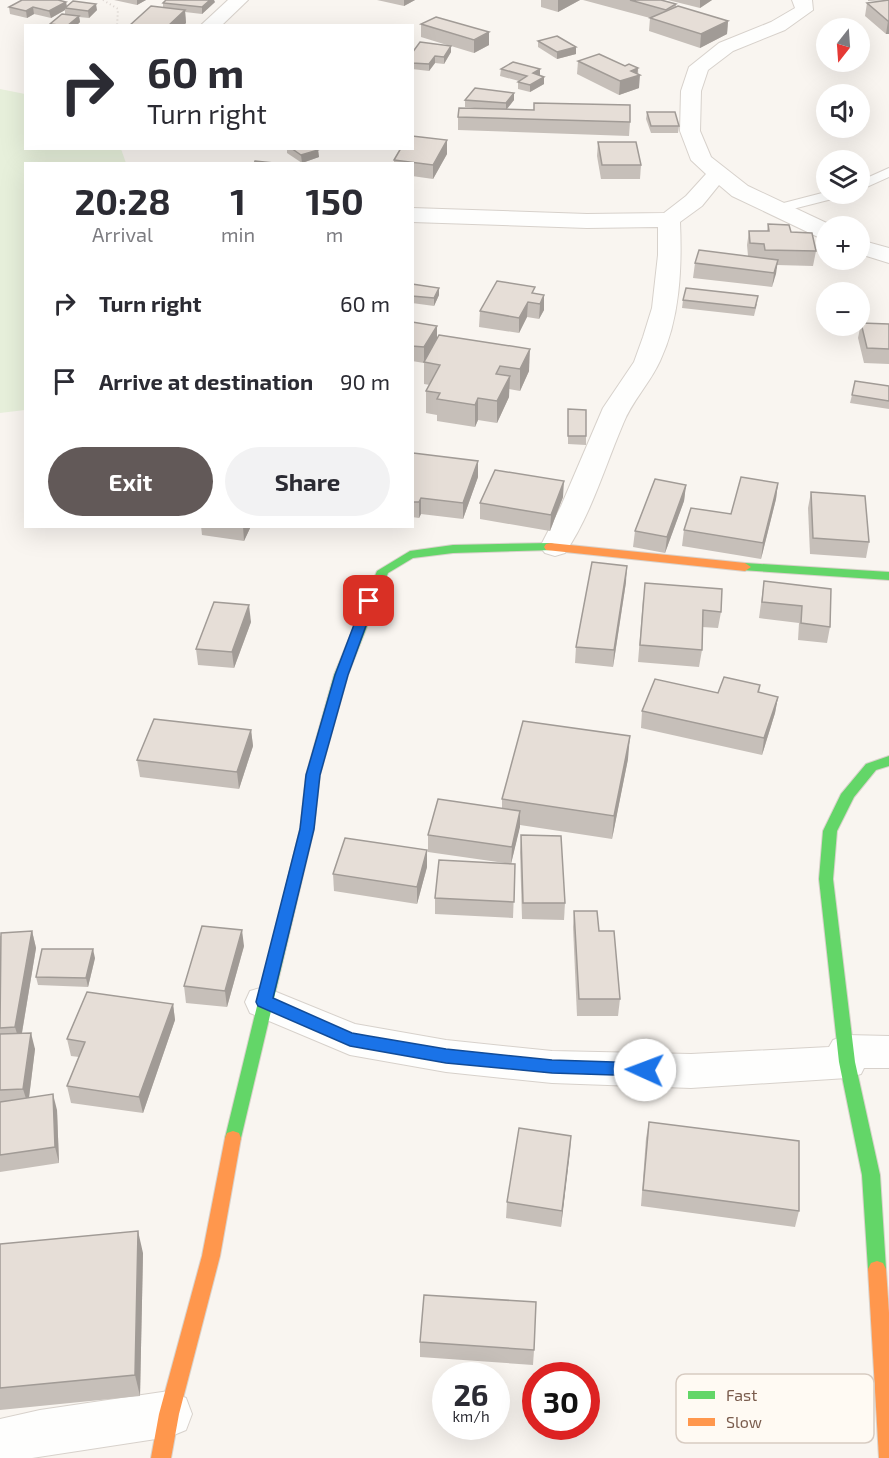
<!DOCTYPE html>
<html lang="en">
<head>
<meta charset="utf-8">
<style>
  :root { --surface:#fff; --page:#f2f2f3; --text:#2b2b33; --muted:#7c7c81; --accent:#625958 }
  body { margin:0; font-family:"Exo 2",sans-serif; background:var(--page); color:var(--text); height:100vh; display:flex; flex-direction:column; font-size:22px; white-space:nowrap }
  * { box-sizing:border-box; margin:0 }
  p { font-size:20px; color:var(--muted) }
  .icon { flex:none; width:33px; height:33px; fill:none; stroke:currentColor; stroke-width:2; stroke-linecap:round; stroke-linejoin:round }
  .map { position:relative; flex:1; overflow:hidden }
  .sheet { position:absolute; left:24px; top:162px; width:390px; height:366px; display:flex; flex-direction:column; background:var(--surface); border-radius:0px; box-shadow:0 6px 24px #0002 }
  .sheet>* { flex:none }
  .hud { position:absolute; left:24px; top:24px; width:390px; height:126px; border-radius:0px; box-shadow:0 6px 24px #0002; background:#fff; color:var(--text); overflow:hidden }
  .needle { width:39px; rotate:197deg }
  .tools { position:absolute; left:816px; top:18px; display:grid; gap:12px }
  .tools a { display:grid; place-items:center; width:54px; height:54px; border-radius:50%; background:var(--surface); box-shadow:0 6px 24px #0002; font-size:30px }
  .speed { position:absolute; left:432px; top:1362px; display:flex; gap:12px; font-size:30px; font-weight:700; text-align:center }
  .speed>* { display:grid; place-content:center; width:78px; height:78px; border-radius:50%; background:var(--surface); box-shadow:0 6px 24px #0002; line-height:1 }
  .speed small { font-size:15px; font-weight:400 }
  .speed .limit { border:9px solid #d22; background:#fff; color:#111 }
  .pin { position:absolute; display:grid; place-items:center; width:51px; height:51px; color:#fff; margin:-26px; border-radius:12px; box-shadow:0 3px 9px #0006 }
  .me { position:absolute; width:66px; margin:-33px; rotate:272deg; stroke-linejoin:round; filter:drop-shadow(0 0 4px #0008) }
  .turn { display:flex; align-items:center; gap:21px; height:126px; padding:0 24px; font-size:27px }
  .turn .icon { width:78px; height:78px; stroke-width:2.5 }
  .turn b { display:block; font-size:42px; line-height:51px }
  .eta { display:flex; justify-content:space-evenly; align-items:center; height:102px; text-align:center }
  .eta b { font-size:36px; font-weight:700; line-height:42px }
  .primary-button { display:flex; gap:12px; margin-top:auto; padding:12px 24px }
  .primary-button a { flex:1; height:69px; border-radius:36px; background:var(--accent); color:#fff; font-size:24px; font-weight:700; line-height:69px; text-align:center }
  .primary-button a+a { background:var(--page); color:var(--text) }
  ul { padding:0; list-style:none }
  li { display:flex; align-items:center; gap:18px; height:78px; padding:0 24px }
  li div { flex:1 }
  li b { display:block; font-size:22px }
  li em { font-style:normal }
  .map>svg:first-child { display:block }
  .green { fill:#e7f0db }
  .lines { fill:none; stroke-linecap:round; stroke-linejoin:round }
  .lane-casing { stroke:#d7d1cb; stroke-width:2 }
  .street-casing { stroke:#d7d1cb; stroke-width:2 }
  .fast-casing { stroke:#d9d2cb; stroke-width:2 }
  .slow-casing { stroke:#d9d2cb; stroke-width:2 }
  .path { stroke:#dcd5d0; stroke-width:2; stroke-dasharray:1 3; stroke-linecap:butt }
  .lane { fill:#fefefd; fill-rule:evenodd }
  .street { fill:#fefefd; fill-rule:evenodd }
  .fast { fill:#63d668; fill-rule:evenodd }
  .slow { fill:#ff974d; fill-rule:evenodd }
  .wall { fill:#c6bfb9 }
  .shaded-wall { fill:#a19b96 }
  .building { fill:#e6ded7; stroke:#a19b96; stroke-width:1.5 }
  .route { fill:#1a73e8; stroke:#114b97; stroke-width:1.5 }
  .key { fill:#fffaf3; stroke:#d7cbc1; stroke-width:1.5 }
  .key-label { font-size:16px; fill:#7a5c4d }
</style>
</head>
<body>
<div class="map">
<svg width="889" height="1458" viewBox="0 0 889 1458">
  <rect width="100%" height="100%" fill="#f9f5f0"/>
  <polygon class="green" points="0,89 25,94 26,148 121,149 126,163 26,164 25,410 0,413"/>
  <g class="lines">
    <defs>
      <g id="lane">
        <polygon points="889,168 889,177 860,190 860,181"/>
        <polygon points="826,192 842,194 840,197 777,213 770,209 772,206"/>
      </g>
      <g id="street">
        <polygon points="228,0 248,0 221,26 200,26"/>
        <path d="M792,0H812L813,10L785,30L733,51L708,70L701,91L700,131L711,157L748,186L833,226H826V239L818,237L732,196L719,185L702,206L680,222C682,268 680,319 660,361C650,383 632,401 623,424C605,466 591,515 565,553L555,556L545,553L540,547L561,506L603,408L634,362L643,337L652,308L658,255V227L587,228L412,222V208L587,214L664,213L686,196L706,174L691,160L680,131L681,91L689,67L719,43L771,22L795,8Z"/>
        <polygon points="860,240 889,248 889,263 860,254"/>
        <polygon points="264,987 355,1024 446,1040 552,1051 691,1054 829,1047 833,1040 847,1035 889,1036 889,1068 864,1068 861,1074 847,1078 691,1088 552,1083 446,1072 350,1055 250,1013 245,1002 250,991"/>
        <polygon points="169,1391 186,1398 192,1414 186,1430 169,1437 32,1458 0,1458 0,1419 40,1410"/>
      </g>
      <g id="fast">
        <polygon points="550,543 554,544 556,547 554,550 453,553 413,558 388,573 348,675 320,775 314,829 241,1138 239,1143 233,1145 227,1143 225,1138 300,829 306,775 334,675 377,571 410,551 453,545"/>
        <polygon points="745,563 889,572 889,580 741,570 739,567"/>
        <polygon points="889,756 889,766 876,770 854,797 837,831 833,879 855,1062 880,1175 886,1269 883,1275 877,1277 871,1275 868,1269 862,1175 839,1062 819,879 823,831 841,794 866,764"/>
      </g>
      <g id="slow">
        <polygon points="550,543 745,563 751,567 745,571 546,550 544,547 546,544"/>
        <polygon points="233,1131 239,1133 241,1138 220,1256 179,1414 171,1458 151,1458 159,1414 202,1256 225,1138 227,1133"/>
        <polygon points="877,1261 883,1263 886,1269 889,1313 889,1458 879,1458 868,1269 871,1263"/>
      </g>
    </defs>
    <use href="#lane" class="lane-casing"/>
    <use href="#street" class="street-casing"/>
    <use href="#fast" class="fast-casing"/>
    <use href="#slow" class="slow-casing"/>
    <polyline class="path" points="103,0 118,9 117,26"/>
    <use href="#lane" class="lane"/>
    <use href="#street" class="street"/>
    <use href="#fast" class="fast"/>
    <use href="#slow" class="slow"/>
  </g>
  <g class="wall">
    <polygon points="114,0 146,0 137,5"/>
    <polygon points="377,0 415,0 404,6"/>
    <polygon points="541,0 580,0 558,12 541,7"/>
    <polygon points="583,0 661,0 676,4 676,7 728,21 727,34 700,48 649,31 650,18"/>
    <polygon points="668,0 712,0 700,8"/>
    <polygon points="868,0 889,0 889,34 886,34 865,16 867,3 887,0 868,1"/>
    <polygon points="66,2 67,6 97,10 89,18 79,17 80,22 76,26 50,26 50,24 65,14 65,10 51,18 34,14 27,18 10,14 9,7"/>
    <polygon points="215,2 202,14 185,12 186,23 183,26 129,26 163,7 163,3"/>
    <polygon points="421,24 489,45 474,53 451,46 451,52 444,64 435,63 429,71 412,69 412,53 447,45 421,37"/>
    <polygon points="538,41 576,47 576,54 557,59 538,47"/>
    <polygon points="578,61 638,68 639,88 619,95 577,74"/>
    <polygon points="501,69 540,75 544,84 530,92 518,89 518,82 519,81 500,76"/>
    <polygon points="514,93 514,100 507,109 630,122 629,136 458,130 458,117 484,109 465,107 465,100"/>
    <polygon points="647,112 679,126 678,133 651,133 646,119"/>
    <polygon points="598,142 641,165 640,179 601,179 597,156"/>
    <polygon points="287,148 316,148 318,150 319,157 302,163 287,153"/>
    <polygon points="447,154 433,179 412,176 412,164 394,164 394,160"/>
    <polygon points="768,224 791,232 816,251 813,266 777,265 772,287 693,278 695,263 748,256 747,245 749,231 767,231"/>
    <polygon points="412,284 439,295 434,306 412,303"/>
    <polygon points="535,294 544,310 539,319 527,317 519,333 479,327 480,311"/>
    <polygon points="683,300 757,304 754,316 682,308"/>
    <polygon points="412,322 437,338 529,371 520,391 509,389 509,397 497,423 478,420 475,427 437,421 437,415 426,413 426,391 430,385 424,384 424,363 412,361"/>
    <polygon points="861,323 889,324 889,364 864,363 858,338"/>
    <polygon points="889,386 889,409 850,403 852,395"/>
    <polygon points="568,409 586,436 586,445 568,444"/>
    <polygon points="413,453 478,477 463,519 421,514 419,518 412,517"/>
    <polygon points="778,483 776,499 761,559 682,546 684,530 731,514"/>
    <polygon points="686,485 684,501 665,553 633,547 635,531"/>
    <polygon points="811,492 869,542 866,558 810,554 808,508"/>
    <polygon points="563,497 550,531 480,519 480,503"/>
    <polygon points="201,526 251,526 244,541 202,535"/>
    <polygon points="764,581 831,589 830,627 827,643 798,640 799,623 759,618"/>
    <polygon points="626,582 613,667 575,663 576,647"/>
    <polygon points="643,599 721,612 718,628 702,627 702,650 699,667 638,662"/>
    <polygon points="251,622 234,668 198,665 196,649"/>
    <polygon points="760,685 759,693 778,697 775,713 762,755 641,728 642,711 718,693"/>
    <polygon points="251,730 253,746 239,789 140,777 137,760"/>
    <polygon points="628,759 612,839 520,825 511,864 428,852 428,835 502,808 502,799"/>
    <polygon points="521,835 565,903 564,920 522,919 520,852"/>
    <polygon points="427,850 427,867 417,904 334,891 333,874"/>
    <polygon points="515,864 513,918 435,914 435,898"/>
    <polygon points="574,911 599,931 620,999 618,1016 577,1016 573,927"/>
    <polygon points="32,931 36,948 22,1033 35,1049 29,1098 57,1110 59,1163 0,1172 0,936"/>
    <polygon points="244,946 227,1007 186,1003 184,986"/>
    <polygon points="95,958 88,987 38,985 36,977"/>
    <polygon points="173,1004 175,1020 143,1113 71,1103 67,1086 79,1057 71,1056 67,1039"/>
    <polygon points="649,1122 799,1211 795,1227 641,1206 646,1138"/>
    <polygon points="571,1136 561,1227 506,1218 507,1202"/>
    <polygon points="0,1244 143,1253 140,1396 0,1410"/>
    <polygon points="420,1342 534,1350 533,1365 420,1357"/>
  </g>
  <g class="shaded-wall">
    <polygon points="137,0 146,0 137,5"/>
    <polygon points="210,0 214,0 215,2 202,14 202,7"/>
    <polygon points="404,0 415,0 404,6"/>
    <polygon points="558,0 580,0 558,12"/>
    <polygon points="700,0 712,0 700,8"/>
    <polygon points="66,2 67,9 65,8 65,10 51,18 49,11"/>
    <polygon points="96,4 97,10 89,18 88,11"/>
    <polygon points="33,7 34,14 27,18 26,11"/>
    <polygon points="185,10 186,23 183,26 168,26"/>
    <polygon points="79,16 80,22 76,26 67,26"/>
    <polygon points="728,21 727,34 700,48 701,34"/>
    <polygon points="888,21 889,21 889,34 886,34"/>
    <polygon points="489,32 489,45 474,53 474,40"/>
    <polygon points="451,46 451,52 444,64 444,57"/>
    <polygon points="576,47 576,54 557,59 557,52"/>
    <polygon points="435,56 435,63 429,71 429,64"/>
    <polygon points="638,68 637,76 640,75 639,88 619,95 620,81 631,71"/>
    <polygon points="540,69 540,76 533,73"/>
    <polygon points="544,77 544,84 530,92 530,85"/>
    <polygon points="514,93 514,100 506,110 506,103"/>
    <polygon points="447,140 447,154 433,179 433,165"/>
    <polygon points="318,150 319,157 302,163 301,155"/>
    <polygon points="778,260 776,274 772,287 774,273"/>
    <polygon points="439,288 439,295 434,306 434,298"/>
    <polygon points="544,295 544,310 539,319 540,304"/>
    <polygon points="528,302 527,317 519,333 519,318"/>
    <polygon points="437,326 437,341 424,363 424,347"/>
    <polygon points="530,349 529,371 520,391 520,369"/>
    <polygon points="510,376 509,397 497,423 497,401"/>
    <polygon points="478,398 478,420 475,427 475,405"/>
    <polygon points="478,461 478,477 463,519 463,503"/>
    <polygon points="564,481 563,497 550,531 551,515"/>
    <polygon points="778,483 776,499 761,559 763,543"/>
    <polygon points="686,485 684,501 665,553 667,537"/>
    <polygon points="421,498 421,514 419,518 419,502"/>
    <polygon points="243,526 251,526 244,541"/>
    <polygon points="627,566 626,582 613,667 614,650"/>
    <polygon points="249,605 251,622 234,668 232,652"/>
    <polygon points="778,697 775,713 762,755 764,738"/>
    <polygon points="251,730 253,746 239,789 237,772"/>
    <polygon points="630,736 628,759 612,839 614,816"/>
    <polygon points="520,811 520,827 511,864 512,847"/>
    <polygon points="427,850 427,867 417,904 417,887"/>
    <polygon points="242,930 244,946 227,1007 225,991"/>
    <polygon points="32,931 36,948 20,1044 15,1027"/>
    <polygon points="93,949 95,958 88,987 86,978"/>
    <polygon points="173,1004 175,1020 143,1113 139,1097"/>
    <polygon points="31,1033 35,1049 28,1105 23,1089"/>
    <polygon points="53,1094 57,1110 59,1163 55,1147"/>
    <polygon points="571,1136 570,1152 561,1227 562,1211"/>
    <polygon points="138,1231 143,1253 140,1396 135,1375"/>
  </g>
  <g class="building">
    <polygon points="22,0 58,0 66,2 49,11 33,7 26,11 9,7"/>
    <polygon points="166,0 210,0 202,7 163,3"/>
    <polygon points="630,0 661,0 676,4 666,10"/>
    <polygon points="889,0 889,21 888,21 867,3"/>
    <polygon points="73,1 96,4 88,11 65,8"/>
    <polygon points="151,6 185,10 168,26 129,26"/>
    <polygon points="678,6 728,21 701,34 650,18"/>
    <polygon points="62,14 79,16 67,26 50,24"/>
    <polygon points="436,17 489,32 474,40 421,24"/>
    <polygon points="557,36 576,47 557,52 538,41"/>
    <polygon points="420,42 451,46 444,57 435,56 429,64 412,63 412,53"/>
    <polygon points="599,54 625,66 629,64 638,68 631,71 640,75 620,81 578,61"/>
    <polygon points="513,62 540,69 533,73 544,77 530,85 518,82 527,76 501,69"/>
    <polygon points="475,88 514,93 506,103 465,100"/>
    <polygon points="534,103 630,105 630,122 458,117 459,108 534,110"/>
    <polygon points="647,112 675,112 679,126 651,126"/>
    <polygon points="412,136 447,140 433,165 394,160 401,148 412,148"/>
    <polygon points="598,142 636,142 641,165 602,165"/>
    <polygon points="291,148 316,148 318,150 301,155"/>
    <polygon points="255,161 274,163 254,164"/>
    <polygon points="768,224 789,225 791,232 812,233 816,251 765,250 764,244 750,243 749,231 769,231"/>
    <polygon points="699,250 778,260 774,273 695,263"/>
    <polygon points="497,281 535,287 532,293 544,295 540,304 528,302 519,318 480,311"/>
    <polygon points="412,284 439,288 434,298 412,296"/>
    <polygon points="686,288 758,296 755,308 683,300"/>
    <polygon points="412,322 437,326 424,347 412,346"/>
    <polygon points="861,323 889,324 889,349 867,348"/>
    <polygon points="439,335 530,349 520,369 500,366 496,374 510,376 497,401 478,398 475,405 437,399 440,393 426,391 440,365 424,362"/>
    <polygon points="855,381 889,386 889,401 852,395"/>
    <polygon points="568,409 586,410 586,436 568,436"/>
    <polygon points="413,453 478,461 463,503 421,498 419,502 412,502"/>
    <polygon points="495,470 564,481 551,515 480,503"/>
    <polygon points="741,477 778,483 763,543 684,530 691,508 731,514"/>
    <polygon points="655,479 686,485 667,537 635,531"/>
    <polygon points="811,492 865,496 869,542 813,538"/>
    <polygon points="592,562 627,566 614,650 576,647"/>
    <polygon points="764,581 831,589 830,627 801,623 802,606 762,602"/>
    <polygon points="645,583 722,589 721,612 703,610 702,650 640,645"/>
    <polygon points="214,602 249,605 232,652 196,649"/>
    <polygon points="724,677 760,685 758,692 778,697 764,738 642,711 655,679 718,693"/>
    <polygon points="154,719 251,730 237,772 137,760"/>
    <polygon points="523,721 630,736 614,816 502,799"/>
    <polygon points="438,799 520,811 512,847 428,835"/>
    <polygon points="521,835 561,836 565,903 523,903"/>
    <polygon points="345,838 427,850 417,887 333,874"/>
    <polygon points="439,860 515,864 514,902 435,898"/>
    <polygon points="574,911 597,911 599,931 614,931 620,999 579,999"/>
    <polygon points="202,926 242,930 225,991 184,986"/>
    <polygon points="32,931 15,1027 0,1028 1,933"/>
    <polygon points="42,949 93,949 86,978 36,977"/>
    <polygon points="87,992 173,1004 139,1097 67,1086 85,1042 67,1039"/>
    <polygon points="31,1033 23,1089 0,1090 0,1034"/>
    <polygon points="53,1094 55,1147 0,1155 0,1102"/>
    <polygon points="649,1122 799,1141 799,1211 643,1190"/>
    <polygon points="519,1128 571,1136 562,1211 507,1202"/>
    <polygon points="138,1231 135,1375 0,1388 0,1244"/>
    <polygon points="424,1295 536,1302 534,1350 420,1342"/>
  </g>
  <polygon class="route" points="369,597 375,601 348,675 320,775 314,829 273,998 352,1033 369,1036 446,1049 552,1060 645,1063 651,1065 653,1070 651,1074 645,1076 552,1073 446,1063 350,1046 258,1006 256,1002 300,829 306,775 335,675 363,601"/>
  <rect x="676" y="1374" width="198" height="69" rx="9" class="key"/>
  <rect x="688" y="1391" width="27" height="8" fill="#63d668"/>
  <rect x="688" y="1418" width="27" height="8" fill="#ff974d"/>
  <g class="key-label">
    <text x="726" y="1401">Fast</text>
    <text x="726" y="1428">Slow</text>
  </g>
</svg>
<div class="tools">
<a><svg class="needle" viewBox="-14 -14 28 28"><path d="M0-13l5 13h-10z" fill="#e53935"/><path d="M0 13l5-13h-10z" fill="#7c7c81"/></svg></a>
<a><svg class="icon" aria-label="sound" viewBox="0 0 24 24"><path d="M4 9h4l5-4v14l-5-4H4zM17 9q2 3 0 6"/></svg></a>
<a><svg class="icon" aria-label="layers" viewBox="0 0 24 24"><path d="M12 4l9 5-9 5-9-5zM3 14l9 5 9-5"/></svg></a>
<a>+</a>
<a>−</a>
</div>
<div class="speed"><div>26<small>km/h</small></div><div class="limit">30</div></div>
<div class="pin" style="left:369px;top:601px;background:#d93025"><svg class="icon" aria-label="arrive" viewBox="0 0 24 24"><path d="M6 21V4h12l-3 4 3 4H6"/></svg></div>
<svg class="me" style="left:645px;top:1070px" viewBox="-20 -20 40 40"><circle r="19" fill="#fff"/><path d="M0-13L10 11 0 6-10 11z" fill="#1a73e8"/></svg>
<div class="hud">
<div class="turn"><svg class="icon" aria-label="right" viewBox="0 0 24 24"><path d="M7 20v-9h11M14 6l5 5-5 5"/></svg><div><b>60 m</b>Turn right</div></div>
</div>
<section class="sheet">
<div class="eta">
<div><b>20:28</b><p>Arrival</p></div>
<div><b>1</b><p>min</p></div>
<div><b>150</b><p>m</p></div>
</div>
<ul>
<li><svg class="icon" aria-label="right" viewBox="0 0 24 24"><path d="M7 20v-9h11M14 6l5 5-5 5"/></svg><div><b>Turn right</b></div><em>60 m</em></li>
<li><svg class="icon" aria-label="arrive" viewBox="0 0 24 24"><path d="M6 21V4h12l-3 4 3 4H6"/></svg><div><b>Arrive at destination</b></div><em>90 m</em></li>
</ul>
<div class="primary-button"><a>Exit</a><a>Share</a></div>
</section>
</div>
</body>
</html>
